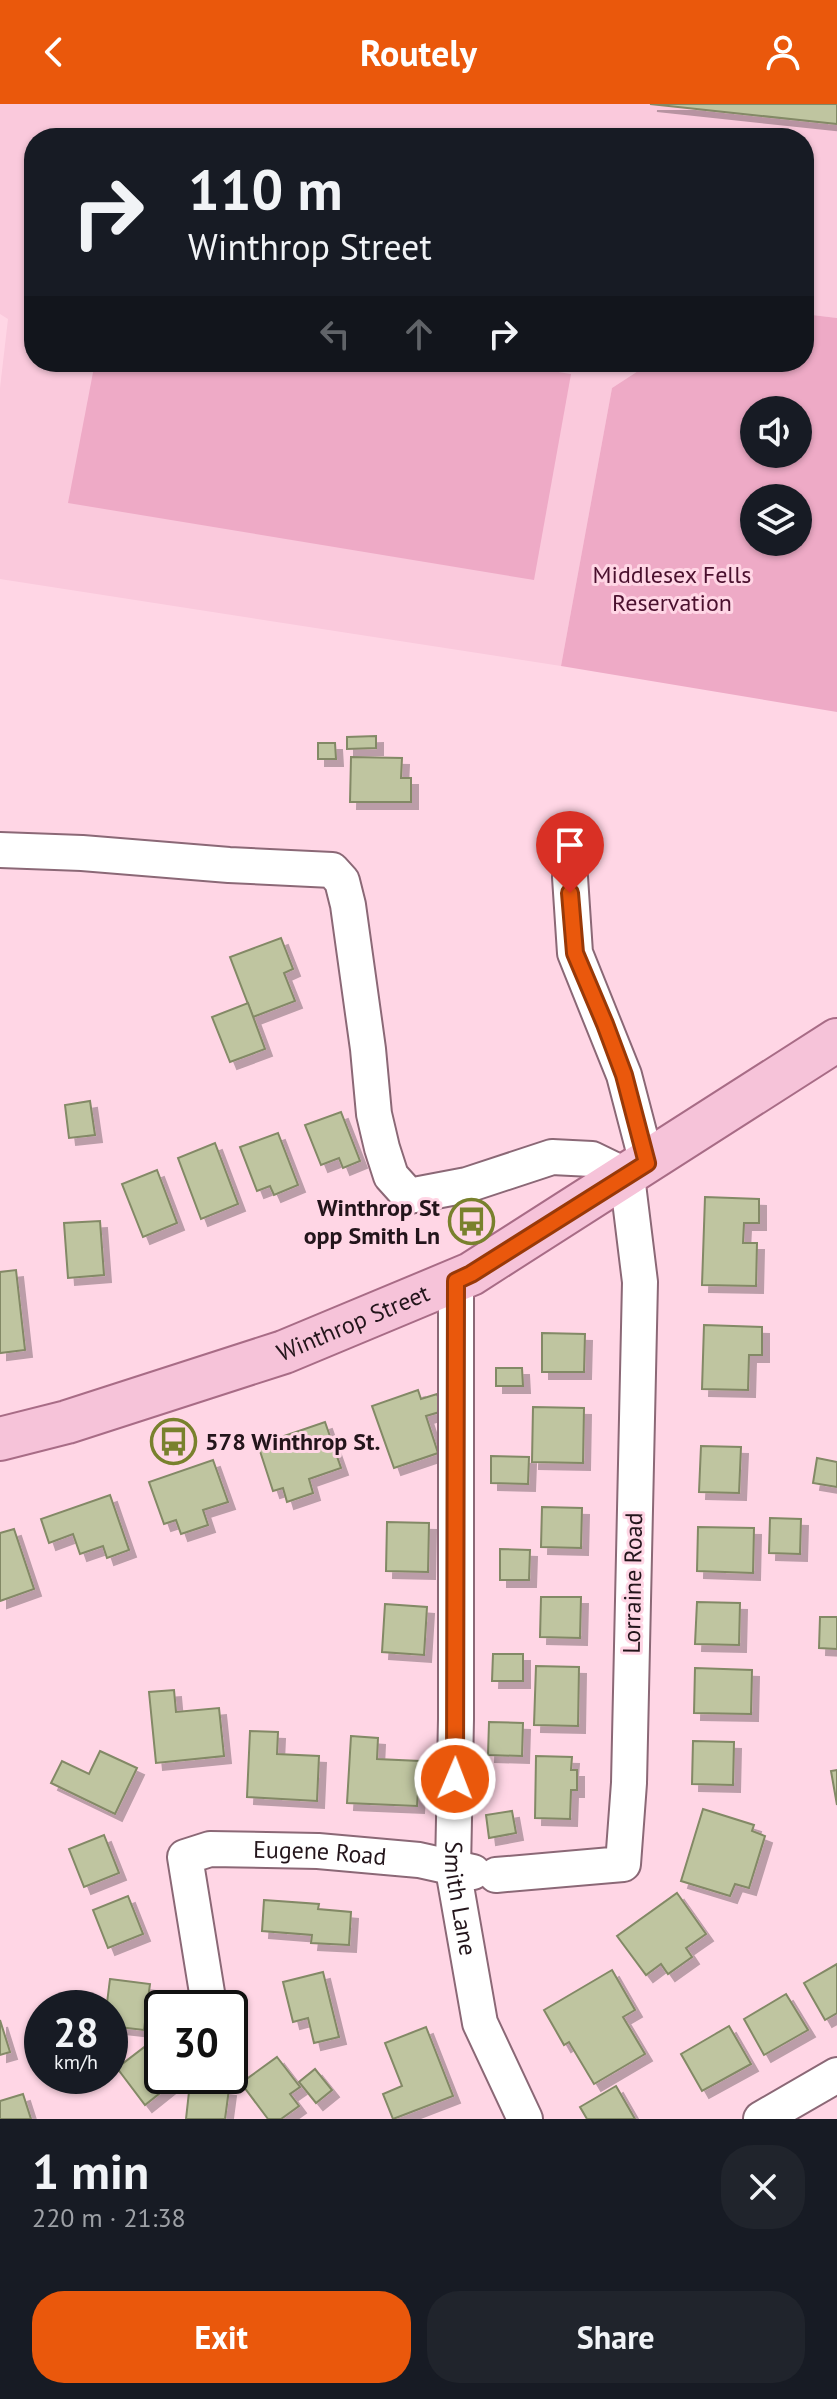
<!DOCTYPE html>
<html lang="en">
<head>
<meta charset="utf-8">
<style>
  :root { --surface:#171b24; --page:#20242c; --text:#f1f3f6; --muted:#9ea1a6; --accent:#ea580c }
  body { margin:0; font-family:"PT Sans",sans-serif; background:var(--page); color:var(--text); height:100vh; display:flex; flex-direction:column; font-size:30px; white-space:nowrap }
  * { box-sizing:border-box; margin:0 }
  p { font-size:26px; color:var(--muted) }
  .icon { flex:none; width:44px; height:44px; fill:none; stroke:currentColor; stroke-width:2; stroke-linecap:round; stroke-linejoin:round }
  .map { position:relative; height:2015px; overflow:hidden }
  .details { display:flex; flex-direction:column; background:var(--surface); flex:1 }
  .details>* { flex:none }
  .hud { position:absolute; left:24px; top:24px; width:790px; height:244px; border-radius:32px; box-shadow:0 2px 6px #0004; background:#171b24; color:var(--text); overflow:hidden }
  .fabs { position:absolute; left:740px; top:292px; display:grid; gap:16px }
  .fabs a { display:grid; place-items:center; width:72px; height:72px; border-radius:50%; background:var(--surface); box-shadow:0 2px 6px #0004; font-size:40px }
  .speed { position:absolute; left:24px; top:1886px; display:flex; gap:16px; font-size:40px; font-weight:700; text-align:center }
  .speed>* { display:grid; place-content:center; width:104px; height:104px; border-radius:50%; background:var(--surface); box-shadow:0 2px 6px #0004; line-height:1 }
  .speed small { font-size:20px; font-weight:400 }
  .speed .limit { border:4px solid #111; border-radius:12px; background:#fff; color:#111 }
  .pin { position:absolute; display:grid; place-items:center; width:68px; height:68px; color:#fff; margin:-82px -34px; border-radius:50% 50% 50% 0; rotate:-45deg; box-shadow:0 0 8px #0007 }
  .pin .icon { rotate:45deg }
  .me { position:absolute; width:88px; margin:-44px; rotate:1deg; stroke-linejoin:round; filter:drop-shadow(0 0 6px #0008) }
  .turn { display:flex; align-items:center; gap:28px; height:168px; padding:0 32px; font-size:36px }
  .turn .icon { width:104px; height:104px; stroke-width:2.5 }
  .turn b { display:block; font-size:56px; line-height:68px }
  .lanes { display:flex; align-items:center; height:76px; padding:0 32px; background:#0003; justify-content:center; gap:40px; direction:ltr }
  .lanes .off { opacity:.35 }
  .round { display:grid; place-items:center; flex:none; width:84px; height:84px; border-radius:32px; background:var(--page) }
  .summary { display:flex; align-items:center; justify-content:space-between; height:136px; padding:0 32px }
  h1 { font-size:48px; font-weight:800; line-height:60px }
  .primary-button { display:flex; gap:16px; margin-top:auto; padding:16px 32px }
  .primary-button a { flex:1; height:92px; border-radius:32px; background:var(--accent); color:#fff; font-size:32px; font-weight:800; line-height:92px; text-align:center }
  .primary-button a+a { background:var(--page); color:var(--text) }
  header { display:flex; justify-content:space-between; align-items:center; height:104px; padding:0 32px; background:var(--accent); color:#fff; font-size:36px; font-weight:800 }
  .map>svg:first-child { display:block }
  .built { fill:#fac9dc }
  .green { fill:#eeaac6; fill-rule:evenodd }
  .building { fill:#bfc5a0; stroke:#838966; stroke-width:2; filter:url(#shadow) }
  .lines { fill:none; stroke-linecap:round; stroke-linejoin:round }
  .minor-casing { stroke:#8b6876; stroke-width:38 }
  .major-casing { stroke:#a86c86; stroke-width:46 }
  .minor { stroke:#fff; stroke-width:34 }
  .major { stroke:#f6c3d9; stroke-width:42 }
  .route-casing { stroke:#983908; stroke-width:20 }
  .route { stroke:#ea580c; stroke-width:14 }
  .labels { text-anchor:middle; stroke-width:6; stroke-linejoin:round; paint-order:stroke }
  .park-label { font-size:24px; fill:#4a102e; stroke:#ffd6e5 }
  .poi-label { font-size:24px; font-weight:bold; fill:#23151b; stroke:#ffd6e5; text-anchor:end }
  .street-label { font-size:24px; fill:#23151b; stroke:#ffd6e5 }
</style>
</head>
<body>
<header><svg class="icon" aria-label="back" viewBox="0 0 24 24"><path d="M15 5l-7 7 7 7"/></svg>Routely<svg class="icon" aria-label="person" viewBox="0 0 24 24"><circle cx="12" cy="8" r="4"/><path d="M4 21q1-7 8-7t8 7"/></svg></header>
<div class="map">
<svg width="837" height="2015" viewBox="0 0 837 2015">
  <defs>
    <filter id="shadow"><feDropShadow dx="7" dy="7" stdDeviation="0" flood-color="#0004"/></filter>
  </defs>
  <rect width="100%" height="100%" fill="#ffd6e5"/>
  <polygon class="built" points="0,0 837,0 837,214 804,210 804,34 34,34 34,258 652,258 612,284 561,562 0,475 0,284 8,215 0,210"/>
  <g class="green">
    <path d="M804,210L837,214V608L561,562L612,284L652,258H804ZM798,306V350H754V306ZM754,394H798V438H754Z"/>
    <polygon points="95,258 496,258 571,270 534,476 68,399"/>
  </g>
  <g class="building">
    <polygon points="650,0 837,0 837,20"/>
    <polygon points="376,632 376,644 347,645 347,633"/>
    <polygon points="318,639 335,639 336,655 318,655"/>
    <polygon points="351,653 402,654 401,674 411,674 411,698 350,698"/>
    <polygon points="281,834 293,865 284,869 295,897 253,913 230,853"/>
    <polygon points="248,899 265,945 230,958 212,913"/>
    <polygon points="90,997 95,1031 69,1034 65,1001"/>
    <polygon points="341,1008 360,1057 343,1064 339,1054 321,1061 305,1021"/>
    <polygon points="278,1029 298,1081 274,1091 270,1082 257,1087 240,1043"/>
    <polygon points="215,1039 238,1100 201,1115 178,1054"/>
    <polygon points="157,1066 177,1119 143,1133 122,1080"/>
    <polygon points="705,1093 759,1095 759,1119 744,1119 743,1139 757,1139 756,1182 702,1181"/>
    <polygon points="100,1117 104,1171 68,1174 64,1119"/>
    <polygon points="16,1166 25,1246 0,1249 0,1168"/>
    <polygon points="704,1221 762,1223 762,1251 749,1251 748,1286 702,1285"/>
    <polygon points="542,1229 585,1230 584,1268 542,1268"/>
    <polygon points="496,1264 522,1264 523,1282 496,1282"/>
    <polygon points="418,1286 421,1295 437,1290 443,1307 426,1312 438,1349 394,1364 372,1302"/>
    <polygon points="533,1303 584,1304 583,1359 532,1358"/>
    <polygon points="325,1318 341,1364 309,1375 313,1389 287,1398 283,1384 273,1387 258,1341"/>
    <polygon points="701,1342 741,1343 739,1389 699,1388"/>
    <polygon points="491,1352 529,1353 528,1380 491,1379"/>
    <polygon points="817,1354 837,1358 837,1383 813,1379"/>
    <polygon points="213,1356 228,1398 203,1406 208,1421 181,1430 176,1416 164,1420 149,1378"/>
    <polygon points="110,1391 129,1446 107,1454 103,1442 80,1450 73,1430 49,1439 41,1415"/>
    <polygon points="542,1403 582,1404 581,1444 541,1443"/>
    <polygon points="770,1414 801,1415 800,1450 769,1449"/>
    <polygon points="387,1418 429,1419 428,1468 386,1467"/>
    <polygon points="698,1423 754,1424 753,1469 697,1467"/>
    <polygon points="14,1425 34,1485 0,1497 0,1429"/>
    <polygon points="500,1445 530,1446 529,1476 500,1476"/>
    <polygon points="541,1493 581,1493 580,1534 540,1533"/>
    <polygon points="697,1498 740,1499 739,1541 695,1540"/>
    <polygon points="385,1500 427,1503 424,1551 382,1548"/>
    <polygon points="820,1513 837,1513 837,1545 819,1544"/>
    <polygon points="493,1550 523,1550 523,1577 492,1577"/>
    <polygon points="536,1562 579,1563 578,1622 534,1621"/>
    <polygon points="695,1564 752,1566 751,1610 694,1609"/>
    <polygon points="174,1586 176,1608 219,1604 224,1652 156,1659 149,1588"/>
    <polygon points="489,1618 523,1619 522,1652 488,1651"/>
    <polygon points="250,1627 278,1628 277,1650 319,1652 317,1697 247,1693"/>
    <polygon points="351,1632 378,1634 377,1655 420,1657 417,1702 347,1699"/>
    <polygon points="693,1637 734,1638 733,1681 692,1680"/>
    <polygon points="100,1647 137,1664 115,1710 51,1679 62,1657 89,1670"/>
    <polygon points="536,1652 572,1653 571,1666 577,1666 577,1686 571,1686 570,1715 535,1714"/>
    <polygon points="837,1666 837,1701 831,1667"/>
    <polygon points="703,1705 754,1721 752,1727 765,1732 749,1784 735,1780 730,1792 681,1777"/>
    <polygon points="512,1707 516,1729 489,1734 486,1711"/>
    <polygon points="104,1731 119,1769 84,1783 69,1745"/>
    <polygon points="677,1789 706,1830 686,1844 692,1853 668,1870 661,1860 646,1871 617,1832"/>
    <polygon points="128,1792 143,1830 108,1844 93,1806"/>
    <polygon points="264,1796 319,1800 318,1805 351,1808 349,1841 311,1839 312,1831 262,1827"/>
    <polygon points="837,1860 837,1909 825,1916 804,1879"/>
    <polygon points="612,1866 635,1906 623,1913 645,1950 594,1980 569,1938 564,1941 544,1906"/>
    <polygon points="323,1868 339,1933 314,1939 308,1914 293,1918 283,1878"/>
    <polygon points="110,1875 150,1880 144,1926 110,1922 110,1904 95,1904 96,1897 107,1899"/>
    <polygon points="786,1890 808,1926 764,1951 744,1915"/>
    <polygon points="0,1916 10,1948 0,1951"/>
    <polygon points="729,1922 751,1960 702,1987 681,1950"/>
    <polygon points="426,1923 453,1992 393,2015 383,1990 402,1982 385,1939"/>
    <polygon points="147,1941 162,1960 162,1972 171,1972 175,1977 145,2001 117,1964"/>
    <polygon points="277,1953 300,1983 290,1990 299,2002 281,2015 268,2015 241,1979"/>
    <polygon points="315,1965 332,1986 316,1999 299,1978"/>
    <polygon points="190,1979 229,1985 225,2015 186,2015"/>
    <polygon points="616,1982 635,2015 587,2015 580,2003"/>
    <polygon points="23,1990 31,2015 0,2015 0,1997"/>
  </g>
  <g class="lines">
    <defs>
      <g id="minor">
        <polyline points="0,746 82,749 229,761 332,766 342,777 348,801 368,945 374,1010 382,1044 391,1072 409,1092 467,1081 552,1053 592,1055 627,1072 640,1178 629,1679 623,1760 496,1771"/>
        <polyline points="570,773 575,849 624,971 647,1059"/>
        <path id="s1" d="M456,1177V1615L453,1765L480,1919L525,2015"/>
        <path id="s2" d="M209,1901L185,1753L210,1745L318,1747L419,1756L473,1768"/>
        <polyline points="761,2015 837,1971"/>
      </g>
      <g id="major">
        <path id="s3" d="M0,1335L67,1318L284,1248L471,1170L837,936"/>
      </g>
    </defs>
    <use href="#minor" class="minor-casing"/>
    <use href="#major" class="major-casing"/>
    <use href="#minor" class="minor"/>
    <use href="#major" class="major"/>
  </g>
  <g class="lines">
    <defs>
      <polyline id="route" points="455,1675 456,1177 471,1170 647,1059 624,971 605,920 575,849 570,789"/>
    </defs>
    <use href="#route" class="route-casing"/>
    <use href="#route" class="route"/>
  </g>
  <defs>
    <symbol id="bus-ring" viewBox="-11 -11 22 22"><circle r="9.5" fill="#ffd6e5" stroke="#79812d" stroke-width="1.5"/><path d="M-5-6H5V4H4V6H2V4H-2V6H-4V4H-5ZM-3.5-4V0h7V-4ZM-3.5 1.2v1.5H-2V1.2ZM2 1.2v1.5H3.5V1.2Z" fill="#79812d"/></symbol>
  </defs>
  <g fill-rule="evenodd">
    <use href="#bus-ring" x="446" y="1092" width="51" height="51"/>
    <use href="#bus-ring" x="148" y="1312" width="51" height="51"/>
  </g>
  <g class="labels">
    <g class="park-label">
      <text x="672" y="479">Middlesex Fells<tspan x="672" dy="28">Reservation</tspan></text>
    </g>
    <g class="poi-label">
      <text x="440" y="1112">Winthrop St<tspan x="440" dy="28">opp Smith Ln</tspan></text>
      <text x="205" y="1346" text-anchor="start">578 Winthrop St.</text>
    </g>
    <g class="street-label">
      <text dy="8" stroke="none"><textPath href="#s3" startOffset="372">Winthrop Street</textPath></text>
      <text transform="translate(633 1479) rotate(-89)" y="8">Lorraine Road</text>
      <text dy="8" stroke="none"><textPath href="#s2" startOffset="286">Eugene Road</textPath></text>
      <text dy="8" stroke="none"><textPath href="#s1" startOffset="618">Smith Lane</textPath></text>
    </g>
  </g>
</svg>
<div class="fabs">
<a><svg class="icon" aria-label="sound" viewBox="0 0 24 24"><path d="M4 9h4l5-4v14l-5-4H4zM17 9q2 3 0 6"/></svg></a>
<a><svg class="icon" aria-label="layers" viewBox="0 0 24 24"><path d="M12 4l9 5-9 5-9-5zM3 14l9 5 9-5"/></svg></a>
</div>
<div class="speed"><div>28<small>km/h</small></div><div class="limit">30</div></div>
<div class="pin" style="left:570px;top:789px;background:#d93025"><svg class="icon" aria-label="arrive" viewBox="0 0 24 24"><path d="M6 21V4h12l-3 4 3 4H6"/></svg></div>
<svg class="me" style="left:455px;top:1675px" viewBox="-20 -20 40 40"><circle r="17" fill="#ea580c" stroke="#fff" stroke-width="3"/><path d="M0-11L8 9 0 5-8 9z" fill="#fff"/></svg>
<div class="hud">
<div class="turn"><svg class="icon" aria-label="right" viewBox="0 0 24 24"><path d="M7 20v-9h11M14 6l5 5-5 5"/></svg><div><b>110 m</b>Winthrop Street</div></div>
<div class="lanes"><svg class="icon off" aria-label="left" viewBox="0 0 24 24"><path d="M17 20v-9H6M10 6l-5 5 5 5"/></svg><svg class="icon off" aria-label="ahead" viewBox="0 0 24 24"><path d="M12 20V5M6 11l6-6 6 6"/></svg><svg class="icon" aria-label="right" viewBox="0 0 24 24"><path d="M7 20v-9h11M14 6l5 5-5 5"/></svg></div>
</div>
</div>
<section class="details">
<div class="summary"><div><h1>1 min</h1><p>220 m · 21:38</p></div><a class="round"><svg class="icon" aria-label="close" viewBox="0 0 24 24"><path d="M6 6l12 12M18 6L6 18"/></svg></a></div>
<div class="primary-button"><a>Exit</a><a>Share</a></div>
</section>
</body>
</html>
